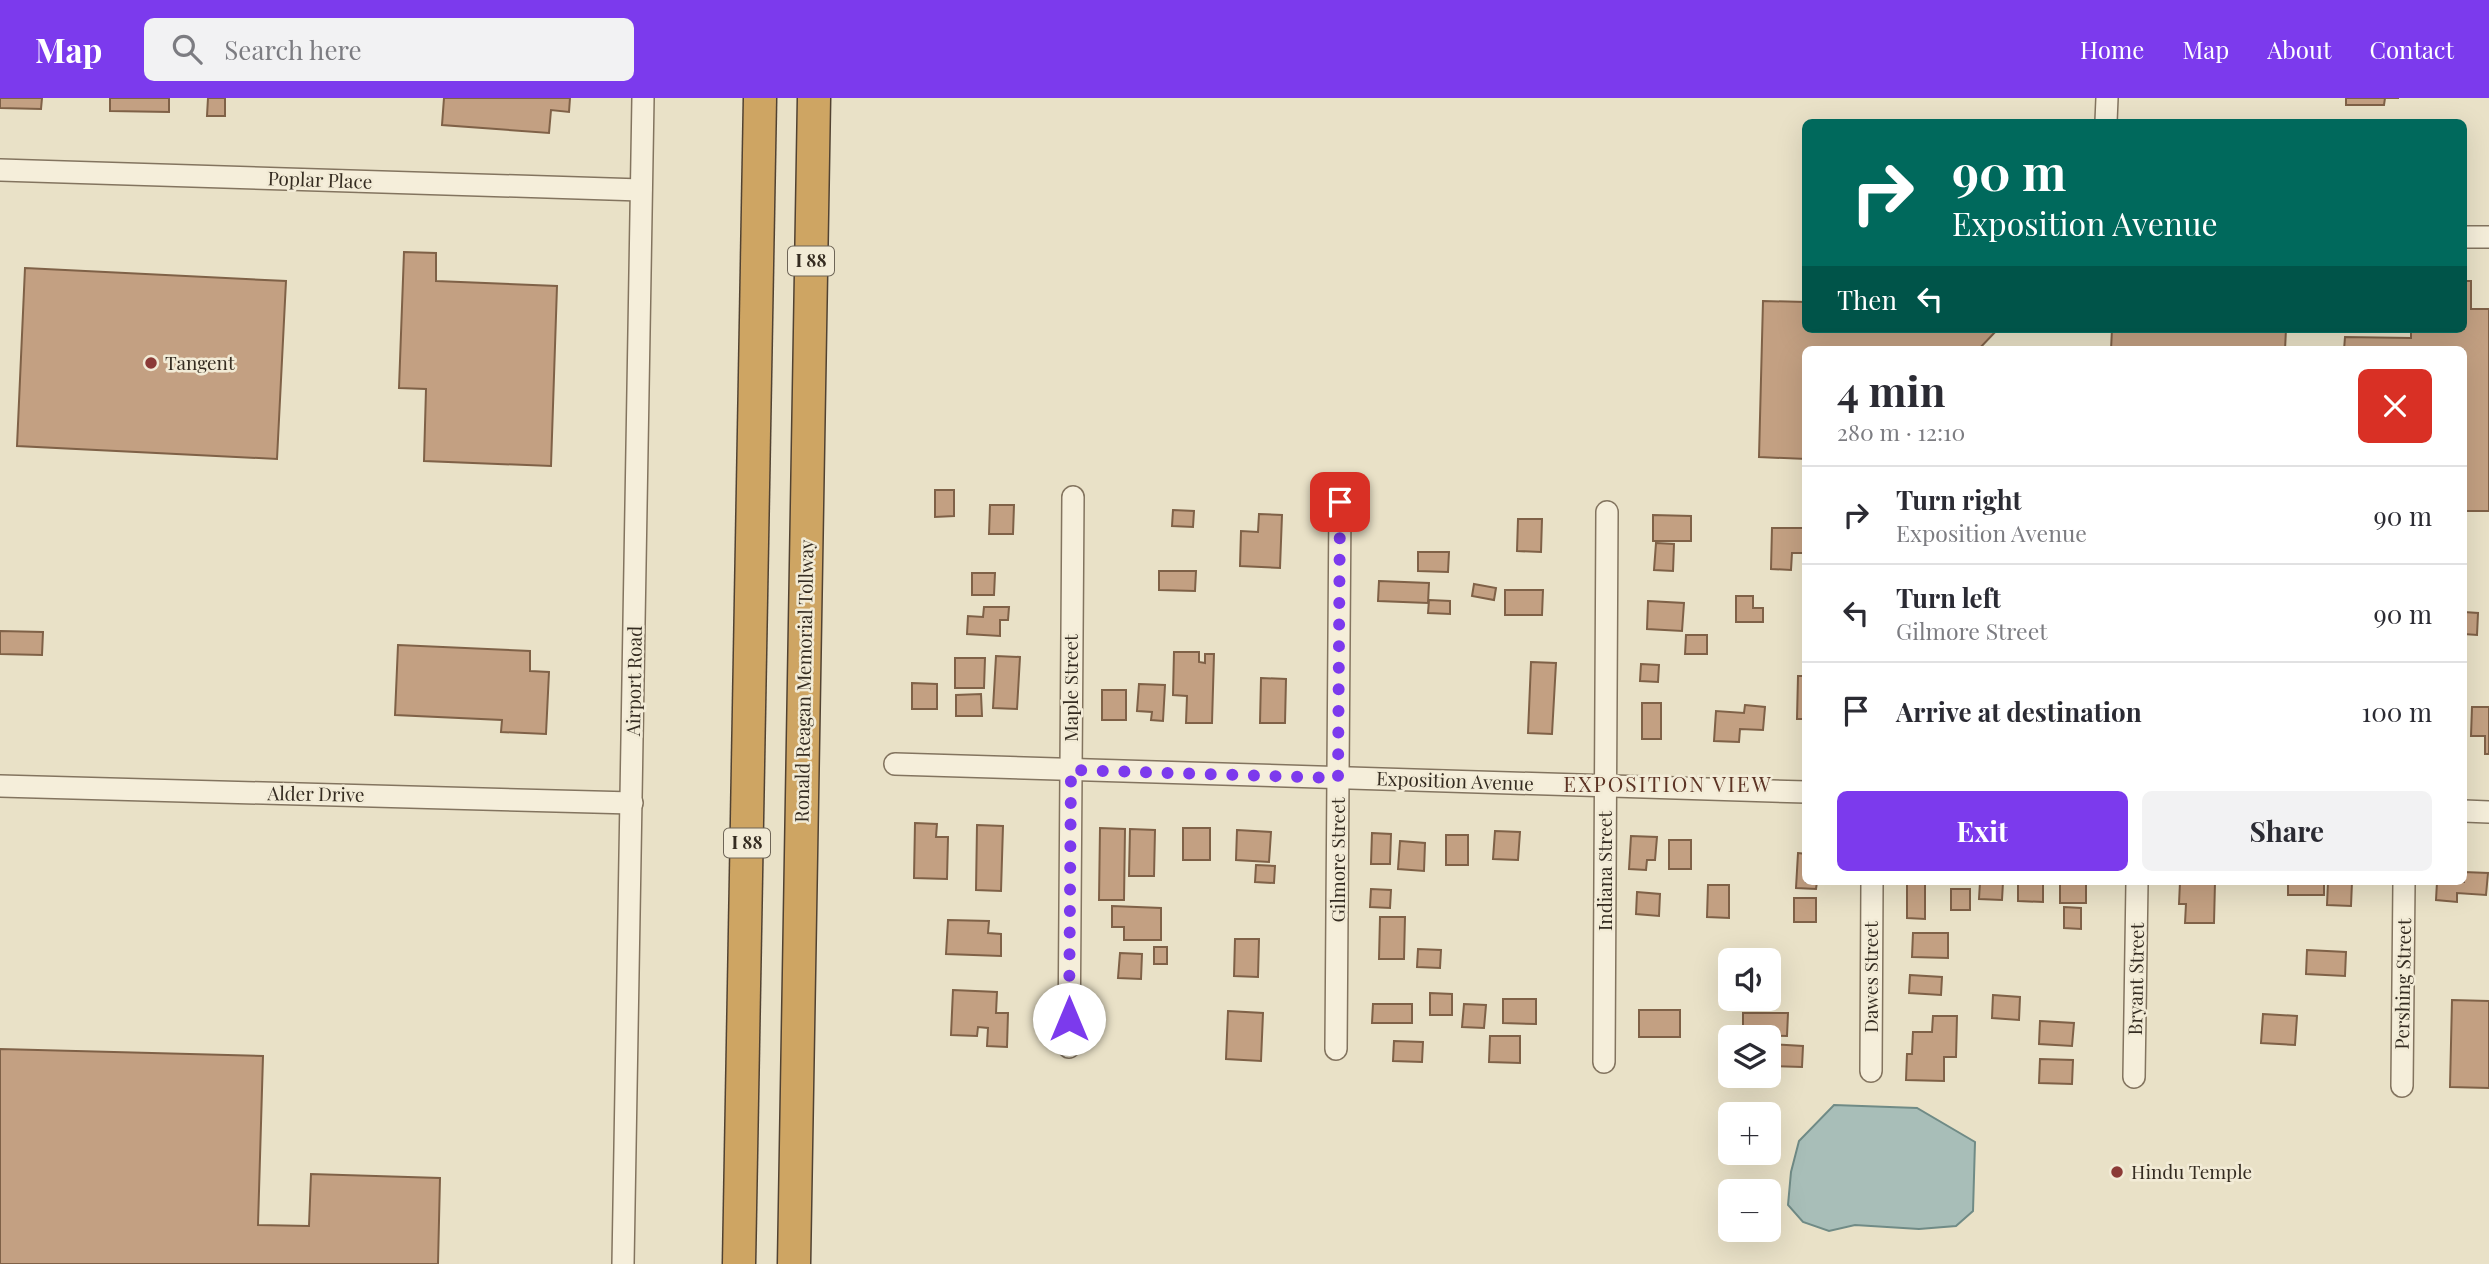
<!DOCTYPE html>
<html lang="en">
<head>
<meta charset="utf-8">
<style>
  :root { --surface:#fff; --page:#f2f2f3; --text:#2b2b33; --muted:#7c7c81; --line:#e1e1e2; --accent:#7c3aed }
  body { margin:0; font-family:"Playfair Display",serif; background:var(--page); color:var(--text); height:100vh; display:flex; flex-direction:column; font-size:26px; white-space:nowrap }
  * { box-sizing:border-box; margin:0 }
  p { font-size:23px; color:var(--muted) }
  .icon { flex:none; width:38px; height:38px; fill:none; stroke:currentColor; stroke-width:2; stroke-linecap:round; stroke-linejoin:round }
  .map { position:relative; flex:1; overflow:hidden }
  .panel { position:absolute; left:1802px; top:248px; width:665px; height:539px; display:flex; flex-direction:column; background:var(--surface); border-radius:10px; box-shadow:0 7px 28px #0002 }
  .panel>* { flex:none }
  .guide { position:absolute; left:1802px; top:21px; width:665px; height:214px; border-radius:10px; box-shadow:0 7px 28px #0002; background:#00695c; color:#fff; overflow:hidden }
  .fabs { position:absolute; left:1718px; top:850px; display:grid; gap:14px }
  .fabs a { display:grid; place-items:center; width:63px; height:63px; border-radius:10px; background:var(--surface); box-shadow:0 7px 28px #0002; font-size:35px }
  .pin { position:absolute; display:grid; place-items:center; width:60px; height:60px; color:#fff; margin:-30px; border-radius:14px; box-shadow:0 4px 10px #0006 }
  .me { position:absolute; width:77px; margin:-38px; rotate:0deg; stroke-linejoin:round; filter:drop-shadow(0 0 5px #0008) }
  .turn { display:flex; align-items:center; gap:24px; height:147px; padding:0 35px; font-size:32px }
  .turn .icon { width:91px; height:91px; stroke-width:2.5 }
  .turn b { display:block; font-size:49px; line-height:60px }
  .then { display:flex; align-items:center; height:66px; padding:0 35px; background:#0003; gap:14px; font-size:26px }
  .round { display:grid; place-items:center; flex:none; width:74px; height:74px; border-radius:10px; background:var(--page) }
  .head { display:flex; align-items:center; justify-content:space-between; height:119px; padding:0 35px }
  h1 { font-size:42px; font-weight:700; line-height:52px }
  .action { display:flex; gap:14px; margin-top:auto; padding:14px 35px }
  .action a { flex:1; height:80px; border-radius:10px; background:var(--accent); color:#fff; font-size:28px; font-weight:700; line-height:80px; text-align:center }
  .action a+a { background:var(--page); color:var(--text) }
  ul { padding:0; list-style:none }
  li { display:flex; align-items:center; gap:21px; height:98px; padding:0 35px; border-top:2px solid var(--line) }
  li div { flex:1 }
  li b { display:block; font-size:26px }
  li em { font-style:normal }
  header { display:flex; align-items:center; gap:42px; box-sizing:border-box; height:98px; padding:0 35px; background:var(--accent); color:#fff }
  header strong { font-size:33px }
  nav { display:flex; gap:38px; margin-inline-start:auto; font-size:24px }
  .search { width:490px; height:63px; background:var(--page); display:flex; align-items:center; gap:18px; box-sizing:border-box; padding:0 24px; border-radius:10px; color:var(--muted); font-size:26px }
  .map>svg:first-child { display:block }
  .water { fill:#a8beb8; stroke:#708b86; stroke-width:2 }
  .building { fill:#c3a082; stroke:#7f6147; stroke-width:2 }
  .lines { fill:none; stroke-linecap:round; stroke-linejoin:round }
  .minor-casing { stroke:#83745f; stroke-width:24 }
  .highway-casing { stroke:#514232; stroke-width:35 }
  .minor { stroke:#f5eeda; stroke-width:21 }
  .highway { stroke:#cea563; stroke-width:32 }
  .route { stroke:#7c3aed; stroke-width:12; stroke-dasharray:0 21.6 }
  .poi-dot { fill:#8b3a36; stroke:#f2ebd6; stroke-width:2.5 }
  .labels { text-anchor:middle; stroke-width:5; stroke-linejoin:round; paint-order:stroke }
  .shield { fill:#f2ebd6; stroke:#6e6557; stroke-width:2 }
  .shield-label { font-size:18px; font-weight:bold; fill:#352c21 }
  .street-label { font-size:19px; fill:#352c21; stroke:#f2ebd6 }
  .poi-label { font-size:19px; fill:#352c21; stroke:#f2ebd6; text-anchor:start }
  .neighbourhood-label { font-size:21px; letter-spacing:2px; fill:#5d3425; stroke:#f2ebd6 }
</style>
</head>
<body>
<header>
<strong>Map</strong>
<div class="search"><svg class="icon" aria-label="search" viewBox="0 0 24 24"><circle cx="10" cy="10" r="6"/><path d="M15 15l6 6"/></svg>Search here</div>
<nav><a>Home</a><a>Map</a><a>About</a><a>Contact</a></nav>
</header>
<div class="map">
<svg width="2489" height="1166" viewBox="0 0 2489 1166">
  <rect width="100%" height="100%" fill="#e9e1c7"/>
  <polygon class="water" points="1834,1007 1917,1010 1975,1044 1973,1113 1956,1128 1919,1131 1855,1127 1829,1133 1803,1124 1788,1107 1791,1074 1799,1043"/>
  <g class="building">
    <polygon points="0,0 42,0 41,11 0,10"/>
    <polygon points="110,0 169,0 169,14 110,13"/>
    <polygon points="208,0 225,0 225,18 207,18"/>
    <polygon points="444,0 570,0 569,14 551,12 549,35 442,27"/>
    <polygon points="2346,0 2399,0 2385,0 2384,7 2346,7"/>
    <polygon points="404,154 436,155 436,183 557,188 551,368 424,363 426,291 399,290"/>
    <polygon points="25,170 286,183 277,361 17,348"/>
    <polygon points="2464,183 2471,183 2471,211 2489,211 2489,413 2464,413 2464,252 2344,252 2345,239 2411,240 2411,231 2464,231"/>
    <polygon points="1763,203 1806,204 1806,231 1998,231 1978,252 1806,252 1806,361 1759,359"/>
    <polygon points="2112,231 2286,231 2285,252 2111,252"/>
    <polygon points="935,392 954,392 954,418 935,419"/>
    <polygon points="990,407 1014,407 1013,436 989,436"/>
    <polygon points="1173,412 1194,413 1193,429 1172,428"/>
    <polygon points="1259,416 1282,417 1280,470 1240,468 1241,433 1258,434"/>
    <polygon points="1653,417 1691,418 1691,443 1653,443"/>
    <polygon points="1518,421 1542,421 1541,454 1517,453"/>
    <polygon points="1772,430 1806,430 1806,455 1792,455 1791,472 1771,471"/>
    <polygon points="1656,445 1674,446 1673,473 1654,472"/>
    <polygon points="1418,454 1449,454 1448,474 1418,473"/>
    <polygon points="1159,473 1196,473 1195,493 1159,492"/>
    <polygon points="972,475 995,475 994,497 972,497"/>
    <polygon points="1379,483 1429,485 1428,505 1378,503"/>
    <polygon points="1474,486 1496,490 1494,502 1472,498"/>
    <polygon points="1505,492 1543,492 1542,517 1505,517"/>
    <polygon points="1736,498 1753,498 1753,510 1763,510 1763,524 1736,524"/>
    <polygon points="1429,502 1450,503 1450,516 1428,515"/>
    <polygon points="1648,503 1684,505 1682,533 1647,531"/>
    <polygon points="984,509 1009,509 1008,522 1000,522 1000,538 967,536 968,518 983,519"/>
    <polygon points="2464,514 2478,515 2477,537 2464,536"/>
    <polygon points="0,533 43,534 42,557 0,556"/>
    <polygon points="1686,537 1707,537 1707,556 1685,556"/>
    <polygon points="398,547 530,553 530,573 549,574 546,636 501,634 502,622 395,617"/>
    <polygon points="1174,554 1199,554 1199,564 1205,565 1205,556 1214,556 1212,625 1186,625 1187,598 1173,597"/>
    <polygon points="996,558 1020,559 1017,611 993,610"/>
    <polygon points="955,560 985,560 984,590 955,590"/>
    <polygon points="1531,564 1556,565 1552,636 1528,635"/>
    <polygon points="1641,566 1659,567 1658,584 1640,583"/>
    <polygon points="1798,578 1806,578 1806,621 1797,621"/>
    <polygon points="1261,580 1286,581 1285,625 1260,625"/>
    <polygon points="912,585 937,586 937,611 912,611"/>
    <polygon points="1139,586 1165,587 1163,623 1151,622 1152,614 1137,613"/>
    <rect x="1102" y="592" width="24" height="30"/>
    <polygon points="981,596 982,618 956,618 956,597"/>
    <rect x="1642" y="605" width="19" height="36"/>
    <polygon points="1745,607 1765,609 1763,632 1740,631 1739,644 1714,643 1716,613 1744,615"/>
    <polygon points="2472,609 2489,609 2489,656 2485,656 2485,638 2471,638"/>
    <polygon points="915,725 937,726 936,739 948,739 947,781 914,780"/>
    <polygon points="977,727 1003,728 1001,793 976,792"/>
    <polygon points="1100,730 1125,731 1124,802 1099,802"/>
    <rect x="1183" y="730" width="27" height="32"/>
    <polygon points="1130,731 1155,732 1154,778 1129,778"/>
    <polygon points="1237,732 1271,734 1269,764 1236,762"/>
    <polygon points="1495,733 1520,734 1518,762 1493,761"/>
    <polygon points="1372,735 1391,736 1390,766 1371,766"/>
    <rect x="1446" y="737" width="22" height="30"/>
    <polygon points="1631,738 1657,739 1655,762 1647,762 1646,772 1629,771"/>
    <rect x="1669" y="742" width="22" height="29"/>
    <polygon points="1400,743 1425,745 1424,773 1398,771"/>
    <polygon points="1798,755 1806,756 1806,784 1817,784 1816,791 1796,790"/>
    <polygon points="1256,767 1275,768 1274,785 1255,784"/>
    <polygon points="2464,774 2488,775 2486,797 2457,795 2457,804 2436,802 2437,784 2464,784"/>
    <polygon points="1907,784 1925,784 1925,821 1907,820"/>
    <polygon points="1980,784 2003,784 2002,802 1979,801"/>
    <polygon points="2018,784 2043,784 2043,804 2018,803"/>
    <rect x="2060" y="784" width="26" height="21"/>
    <polygon points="2180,784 2215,784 2214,825 2185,825 2186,806 2179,806"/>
    <rect x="2288" y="784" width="36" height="13"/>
    <polygon points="2328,784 2352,784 2351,808 2327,807"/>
    <polygon points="1708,787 1729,787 1729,820 1707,819"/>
    <polygon points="1371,791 1391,792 1390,810 1370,809"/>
    <rect x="1951" y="791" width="19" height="21"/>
    <polygon points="1637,794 1660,796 1659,818 1636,816"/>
    <rect x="1794" y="800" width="22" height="24"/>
    <polygon points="1112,808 1161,810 1161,842 1124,842 1124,829 1112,829"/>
    <polygon points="2064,809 2081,810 2081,831 2064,830"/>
    <polygon points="1380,819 1405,819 1404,861 1379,861"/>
    <polygon points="948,822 989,823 988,835 1001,836 1001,858 946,856"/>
    <polygon points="1913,835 1948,835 1948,860 1912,859"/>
    <polygon points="1235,841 1259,841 1258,879 1234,878"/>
    <rect x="1154" y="849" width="13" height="17"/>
    <polygon points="1418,851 1441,852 1440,870 1417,869"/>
    <polygon points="2307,852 2346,854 2345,878 2306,876"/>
    <polygon points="1120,855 1142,856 1141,881 1118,880"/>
    <polygon points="1910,877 1942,879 1941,897 1909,895"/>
    <polygon points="953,892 997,894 996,915 1008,915 1007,949 987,948 988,930 978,929 977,938 951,937"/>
    <polygon points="1430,895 1452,896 1452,917 1430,917"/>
    <polygon points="1993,897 2020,899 2019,922 1992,920"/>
    <polygon points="1503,901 1536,901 1536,926 1503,925"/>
    <polygon points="2452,902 2489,903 2489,990 2450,989"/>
    <polygon points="1373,906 1412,906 1412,925 1372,925"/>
    <polygon points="1464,906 1486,907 1484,930 1462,929"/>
    <rect x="1639" y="912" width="41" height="27"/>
    <polygon points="1228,913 1263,915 1261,963 1226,961"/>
    <polygon points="1743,915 1788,915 1787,938 1743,937"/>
    <polygon points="2263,916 2297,918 2295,947 2261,945"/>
    <polygon points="1933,918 1957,918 1956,959 1944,959 1944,983 1906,982 1907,956 1912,956 1913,934 1932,934"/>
    <polygon points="2040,923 2074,925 2072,948 2039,946"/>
    <polygon points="1490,938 1520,938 1520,965 1489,964"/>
    <polygon points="1394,943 1423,944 1422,964 1393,963"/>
    <polygon points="1771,946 1803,948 1802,969 1770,968"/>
    <polygon points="0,951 263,958 258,1127 309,1128 311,1076 440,1080 438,1166 0,1166"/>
    <polygon points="2040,961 2073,962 2072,986 2039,985"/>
  </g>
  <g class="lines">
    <defs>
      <g id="minor">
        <polyline points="2106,24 2107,0"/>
        <polyline points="0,72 641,92"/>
        <polyline points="2464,139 2489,139"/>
        <polyline points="895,666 1806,694"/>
        <polyline points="0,688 632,705"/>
        <polyline points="2464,713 2489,714"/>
        <polyline points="1069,949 1073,399"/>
        <polyline points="1336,951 1340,404"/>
        <polyline points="1604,964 1607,414"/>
        <polyline points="1871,973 1872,784"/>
        <polyline points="2134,979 2137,784"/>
        <polyline points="2402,988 2404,784"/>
        <polyline points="623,1166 643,0"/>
      </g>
      <g id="highway">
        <polyline points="739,1166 760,0"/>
        <polyline points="794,1166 814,0"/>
      </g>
    </defs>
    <use href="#minor" class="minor-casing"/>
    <use href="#highway" class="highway-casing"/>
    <use href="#minor" class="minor"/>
    <use href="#highway" class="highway"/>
  </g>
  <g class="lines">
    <polyline class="route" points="1069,921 1071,672 1338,680 1340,404"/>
  </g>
  <g class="poi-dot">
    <circle cx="151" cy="265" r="7"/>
    <circle cx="2117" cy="1074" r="7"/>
  </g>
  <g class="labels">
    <g class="shield">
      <rect x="788" y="148.5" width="46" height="29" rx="5"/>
      <rect x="724" y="730.5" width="46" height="29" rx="5"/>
    </g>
    <g class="shield-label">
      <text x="811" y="169">I 88</text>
      <text x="747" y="751">I 88</text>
    </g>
    <g class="street-label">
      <text transform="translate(320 82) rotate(2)" y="7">Poplar Place</text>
      <text transform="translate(634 583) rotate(-89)" y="7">Airport Road</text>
      <text transform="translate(804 583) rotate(-89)" y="7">Ronald Reagan Memorial Tollway</text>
      <text transform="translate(1071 590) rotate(-90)" y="7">Maple Street</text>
      <text transform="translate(1455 683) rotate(2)" y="7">Exposition Avenue</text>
      <text transform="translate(316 696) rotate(1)" y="7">Alder Drive</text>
      <text transform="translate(1338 762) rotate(-90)" y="7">Gilmore Street</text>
      <text transform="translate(1605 773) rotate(-90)" y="7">Indiana Street</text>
      <text transform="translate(1871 879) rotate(-90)" y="7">Dawes Street</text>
      <text transform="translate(2136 881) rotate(-89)" y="7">Bryant Street</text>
      <text transform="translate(2403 886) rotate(-89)" y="7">Pershing Street</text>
    </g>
    <g class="poi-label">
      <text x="165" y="272">Tangent</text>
      <text x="2131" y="1081">Hindu Temple</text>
    </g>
    <g class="neighbourhood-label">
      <text x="1668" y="694">EXPOSITION VIEW</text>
    </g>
  </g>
</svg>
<div class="fabs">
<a><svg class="icon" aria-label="sound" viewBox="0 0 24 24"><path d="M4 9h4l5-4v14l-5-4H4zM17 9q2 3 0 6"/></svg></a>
<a><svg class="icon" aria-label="layers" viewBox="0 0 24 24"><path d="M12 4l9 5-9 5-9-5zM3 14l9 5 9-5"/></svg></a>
<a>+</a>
<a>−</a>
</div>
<div class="pin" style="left:1340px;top:404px;background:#d93025"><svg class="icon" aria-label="arrive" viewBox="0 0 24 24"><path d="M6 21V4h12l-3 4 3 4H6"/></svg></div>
<svg class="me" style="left:1069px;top:921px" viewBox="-20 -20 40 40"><circle r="19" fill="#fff"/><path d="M0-13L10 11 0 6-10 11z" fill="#7c3aed"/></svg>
<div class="guide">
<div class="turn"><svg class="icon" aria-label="right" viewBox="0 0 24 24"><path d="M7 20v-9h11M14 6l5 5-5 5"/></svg><div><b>90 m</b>Exposition Avenue</div></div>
<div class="then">Then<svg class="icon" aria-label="left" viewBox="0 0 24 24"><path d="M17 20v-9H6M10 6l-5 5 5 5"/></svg></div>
</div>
<section class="panel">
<div class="head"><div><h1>4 min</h1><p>280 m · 12:10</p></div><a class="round" style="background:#d93025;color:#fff"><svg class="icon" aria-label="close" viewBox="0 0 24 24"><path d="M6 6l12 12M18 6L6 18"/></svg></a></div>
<ul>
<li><svg class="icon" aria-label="right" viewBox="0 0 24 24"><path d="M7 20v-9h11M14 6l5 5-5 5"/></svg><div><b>Turn right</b><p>Exposition Avenue</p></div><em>90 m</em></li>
<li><svg class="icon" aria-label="left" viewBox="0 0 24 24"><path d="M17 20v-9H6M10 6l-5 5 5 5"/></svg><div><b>Turn left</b><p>Gilmore Street</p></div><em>90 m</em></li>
<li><svg class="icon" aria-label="arrive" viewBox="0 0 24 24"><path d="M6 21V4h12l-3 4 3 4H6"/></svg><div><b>Arrive at destination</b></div><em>100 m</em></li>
</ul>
<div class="action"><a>Exit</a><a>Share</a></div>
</section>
</div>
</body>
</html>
